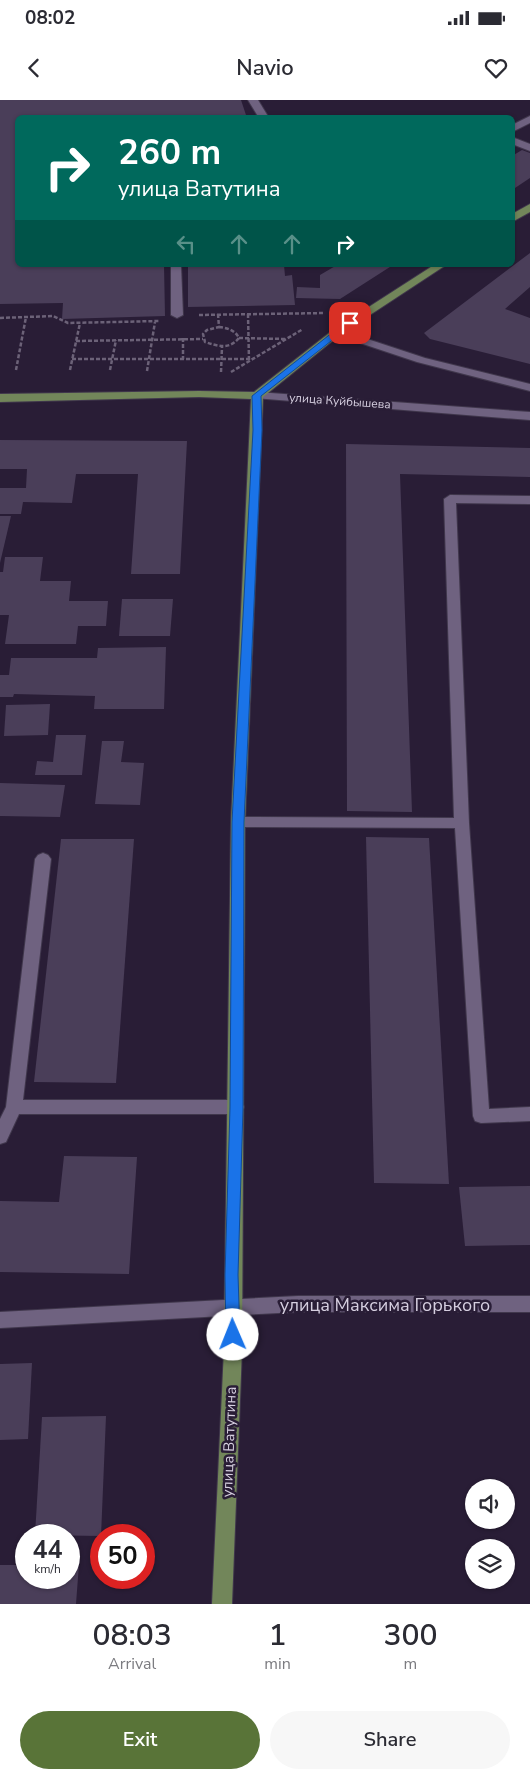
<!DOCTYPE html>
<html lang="en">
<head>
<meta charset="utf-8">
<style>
  :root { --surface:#fff; --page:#f7f7f7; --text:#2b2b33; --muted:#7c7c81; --accent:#597438 }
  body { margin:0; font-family:"Nunito Sans",sans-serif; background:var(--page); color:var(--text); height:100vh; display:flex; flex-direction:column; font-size:19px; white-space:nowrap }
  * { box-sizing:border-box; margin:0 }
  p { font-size:16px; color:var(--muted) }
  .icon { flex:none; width:28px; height:28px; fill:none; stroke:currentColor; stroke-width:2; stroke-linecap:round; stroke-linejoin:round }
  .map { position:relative; height:1504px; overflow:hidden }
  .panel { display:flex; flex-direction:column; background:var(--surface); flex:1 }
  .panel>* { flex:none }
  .guide { position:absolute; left:15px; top:15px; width:500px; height:152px; border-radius:8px; box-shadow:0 1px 4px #0004; background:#00695c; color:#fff; overflow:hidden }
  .controls { position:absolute; left:465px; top:1379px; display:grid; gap:10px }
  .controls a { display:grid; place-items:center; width:50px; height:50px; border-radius:50%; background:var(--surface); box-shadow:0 1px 4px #0004; font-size:25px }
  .speed { position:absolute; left:15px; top:1424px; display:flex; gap:10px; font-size:25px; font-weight:700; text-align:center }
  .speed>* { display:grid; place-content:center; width:65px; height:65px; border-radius:50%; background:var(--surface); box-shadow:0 1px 4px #0004; line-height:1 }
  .speed small { font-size:12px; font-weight:400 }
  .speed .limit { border:8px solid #d22; background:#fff; color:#111 }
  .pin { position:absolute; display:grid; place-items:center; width:42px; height:42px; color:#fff; margin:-21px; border-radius:10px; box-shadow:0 2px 8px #0006 }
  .me { position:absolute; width:55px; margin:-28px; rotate:359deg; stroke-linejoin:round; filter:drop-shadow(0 0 4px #0008) }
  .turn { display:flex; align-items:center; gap:18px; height:105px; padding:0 20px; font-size:22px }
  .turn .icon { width:65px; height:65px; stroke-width:2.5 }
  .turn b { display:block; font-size:35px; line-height:42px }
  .lanes { display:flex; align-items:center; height:48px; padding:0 20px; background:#0003; justify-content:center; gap:25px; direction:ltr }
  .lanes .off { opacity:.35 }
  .eta { display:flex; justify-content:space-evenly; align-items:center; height:85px; text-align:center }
  .eta b { font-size:30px; font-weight:600; line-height:35px }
  .primary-button { display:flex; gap:10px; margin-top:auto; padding:10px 20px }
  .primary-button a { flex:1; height:58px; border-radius:30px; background:var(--accent); color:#fff; font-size:20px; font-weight:600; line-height:58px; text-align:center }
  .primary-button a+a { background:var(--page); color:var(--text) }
  .status { display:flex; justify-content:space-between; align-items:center; height:35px; padding:0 25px; background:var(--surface); direction:ltr }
  .status svg { height:14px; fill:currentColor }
  header { display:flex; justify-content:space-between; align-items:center; height:65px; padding:0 20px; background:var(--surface); font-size:22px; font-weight:600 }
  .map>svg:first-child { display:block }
  .building { fill:#4a3e59 }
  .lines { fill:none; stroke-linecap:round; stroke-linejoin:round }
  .minor-casing { stroke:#40374c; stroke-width:2 }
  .major-casing { stroke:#40374c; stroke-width:2 }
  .path { stroke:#6c6278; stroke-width:2.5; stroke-dasharray:4 2; stroke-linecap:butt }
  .minor { fill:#6f6280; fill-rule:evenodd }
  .major { fill:#72865a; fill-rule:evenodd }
  .route { fill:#1a73e8; stroke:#114b97 }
  .labels { text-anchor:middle; stroke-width:5; stroke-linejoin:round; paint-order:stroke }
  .far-street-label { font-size:12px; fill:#d6cfe0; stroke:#291d36 }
  .street-label { font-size:15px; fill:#d6cfe0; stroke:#291d36 }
  .near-street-label { font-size:18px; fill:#d6cfe0; stroke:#291d36 }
</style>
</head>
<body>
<div class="status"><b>08:02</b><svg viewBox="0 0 49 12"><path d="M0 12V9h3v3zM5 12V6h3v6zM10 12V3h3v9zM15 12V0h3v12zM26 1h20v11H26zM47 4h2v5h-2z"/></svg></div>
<header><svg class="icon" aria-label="back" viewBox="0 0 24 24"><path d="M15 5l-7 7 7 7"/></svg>Navio<svg class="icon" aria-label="heart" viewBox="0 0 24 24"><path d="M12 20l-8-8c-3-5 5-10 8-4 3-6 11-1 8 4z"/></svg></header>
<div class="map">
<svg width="530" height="1504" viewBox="0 0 530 1504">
  <rect width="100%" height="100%" fill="#291d36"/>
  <g class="building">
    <polygon points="0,0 241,0 247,18 18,18 18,165 164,165 165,216 62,219 63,203 0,204"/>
    <polygon points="522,50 530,53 530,78 512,90 512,56"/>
    <polygon points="530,153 530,187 505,209 530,218 530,264 430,239 424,233"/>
    <polygon points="188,165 284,165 285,176 292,175 295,205 188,207"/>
    <polygon points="337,165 393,165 340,199 296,198 297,187 320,188 320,175"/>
    <polygon points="0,340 187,341 180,474 131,474 138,374 76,374 72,403 23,402 21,414 0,414 0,388 26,388 27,369 0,369"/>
    <polygon points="346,344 530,348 530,377 400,374 412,712 347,711"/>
    <polygon points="0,416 11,416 0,463"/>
    <polygon points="5,457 43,457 40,481 71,481 69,501 108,501 106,526 78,526 76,544 5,544 9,515 0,515 0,472 3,472"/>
    <polygon points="122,499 173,499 170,536 119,536"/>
    <polygon points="166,547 164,609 94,609 95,596 14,594 13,597 0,597 0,575 9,575 11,558 97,558 98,548"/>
    <polygon points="50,604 48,635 4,636 6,605"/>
    <polygon points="56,635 86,635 82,675 35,675 37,661 53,662"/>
    <polygon points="102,641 124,641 121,662 144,663 140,705 95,704"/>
    <polygon points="0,683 65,685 60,717 0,716"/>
    <polygon points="366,737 429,738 449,1084 374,1083"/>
    <polygon points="61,739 134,739 116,983 34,982"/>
    <polygon points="64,1056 137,1057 129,1174 0,1172 0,1101 59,1102"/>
    <polygon points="530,1086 530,1145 465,1146 459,1087"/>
    <polygon points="32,1263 28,1339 0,1340 0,1264"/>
    <polygon points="106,1316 101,1436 35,1435 42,1317"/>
    <polygon points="69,1464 79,1464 76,1504 0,1504 0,1465 26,1465 26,1478 69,1478"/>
  </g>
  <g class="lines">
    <defs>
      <g id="minor">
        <polygon points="248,0 258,0 269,18 259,18"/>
        <polygon points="530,16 530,23 512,32 512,25"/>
        <polygon points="512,37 530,44 530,51 512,44"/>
        <polygon points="171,165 181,165 183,215 177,218 171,215"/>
        <polygon points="337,229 425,258 530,284 530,291 417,262 333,234 333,230"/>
        <polygon points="257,292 530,312 530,320 253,298 251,296"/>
        <polygon points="450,395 530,396 530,404 456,403 469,723 489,1009 530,1007 530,1021 481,1023 475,1021 473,1016 455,728 238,727 233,726 231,722 233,718 238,717 454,718 444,399"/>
        <polygon points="43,753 48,755 51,759 23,1000 236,1000 242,1002 244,1007 242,1012 236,1014 19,1014 6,1042 0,1044 0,1019 6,1007 35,759 38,755"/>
        <polygon points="298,1196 530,1196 530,1212 298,1212 0,1228 0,1212"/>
      </g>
      <g id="major">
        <polygon points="530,104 530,112 512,122 512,114"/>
        <polygon points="434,165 446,165 341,234 263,297 245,722 242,1249 232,1504 212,1504 224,1249 231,722 251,299 199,297 0,302 0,294 199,291 254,292 333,230"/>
      </g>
    </defs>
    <use href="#minor" class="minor-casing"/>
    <use href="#major" class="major-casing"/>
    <g class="path">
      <polyline points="218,214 219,227"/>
      <polyline points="248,214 249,261"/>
      <polyline points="199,215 325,213"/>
      <polyline points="0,218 53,216 68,223 159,221"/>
      <path d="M219,227C227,228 235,230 239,238C229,250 218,246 205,242L203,234L207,230Z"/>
      <polyline points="183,238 183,259"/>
      <polyline points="239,238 286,239"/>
      <polyline points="76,241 203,239"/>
      <polyline points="72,259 249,259"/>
      <polyline points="16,270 26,217"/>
      <polyline points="70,270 80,223"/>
      <polyline points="110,270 116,240"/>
      <polyline points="147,271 155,222"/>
      <polyline points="221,272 222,247"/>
      <polyline points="231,272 303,229"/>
    </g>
    <use href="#minor" class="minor"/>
    <use href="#major" class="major"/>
  </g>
  <polygon class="route" points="347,221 354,223 261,296 262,330 244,722 243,1008 238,1175 240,1235 238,1240 233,1241 228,1240 226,1235 225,1175 230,1008 232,722 253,330 252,296"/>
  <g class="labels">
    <g class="far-street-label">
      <text transform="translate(340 301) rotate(4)" y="4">улица Куйбышева</text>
    </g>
    <g class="street-label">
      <text transform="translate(229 1342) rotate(-88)" y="5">улица Ватутина</text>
    </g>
    <g class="near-street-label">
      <text x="385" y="1211">улица Максима Горького</text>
    </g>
  </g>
</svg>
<div class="controls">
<a><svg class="icon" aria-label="sound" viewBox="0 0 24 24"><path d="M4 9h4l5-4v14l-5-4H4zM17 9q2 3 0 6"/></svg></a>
<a><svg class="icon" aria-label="layers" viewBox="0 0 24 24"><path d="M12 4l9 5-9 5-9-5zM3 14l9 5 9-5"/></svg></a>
</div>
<div class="speed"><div>44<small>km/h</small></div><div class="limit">50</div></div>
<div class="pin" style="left:350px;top:223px;background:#d93025"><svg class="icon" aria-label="arrive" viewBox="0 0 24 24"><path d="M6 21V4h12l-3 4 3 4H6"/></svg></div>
<svg class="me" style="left:233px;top:1235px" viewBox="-20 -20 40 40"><circle r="19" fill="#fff"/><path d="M0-13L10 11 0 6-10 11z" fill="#1a73e8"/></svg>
<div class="guide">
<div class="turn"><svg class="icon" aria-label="right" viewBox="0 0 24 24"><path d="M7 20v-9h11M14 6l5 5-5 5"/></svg><div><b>260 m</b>улица Ватутина</div></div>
<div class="lanes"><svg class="icon off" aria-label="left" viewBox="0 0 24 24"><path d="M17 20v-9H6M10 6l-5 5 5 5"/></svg><svg class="icon off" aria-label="ahead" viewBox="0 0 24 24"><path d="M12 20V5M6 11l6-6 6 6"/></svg><svg class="icon off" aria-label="ahead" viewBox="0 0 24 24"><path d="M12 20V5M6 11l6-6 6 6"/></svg><svg class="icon" aria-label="right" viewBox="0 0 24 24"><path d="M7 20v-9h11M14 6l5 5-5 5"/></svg></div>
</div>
</div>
<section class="panel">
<div class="eta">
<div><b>08:03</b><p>Arrival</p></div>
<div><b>1</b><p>min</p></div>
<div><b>300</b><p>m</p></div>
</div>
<div class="primary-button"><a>Exit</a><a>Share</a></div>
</section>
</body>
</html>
